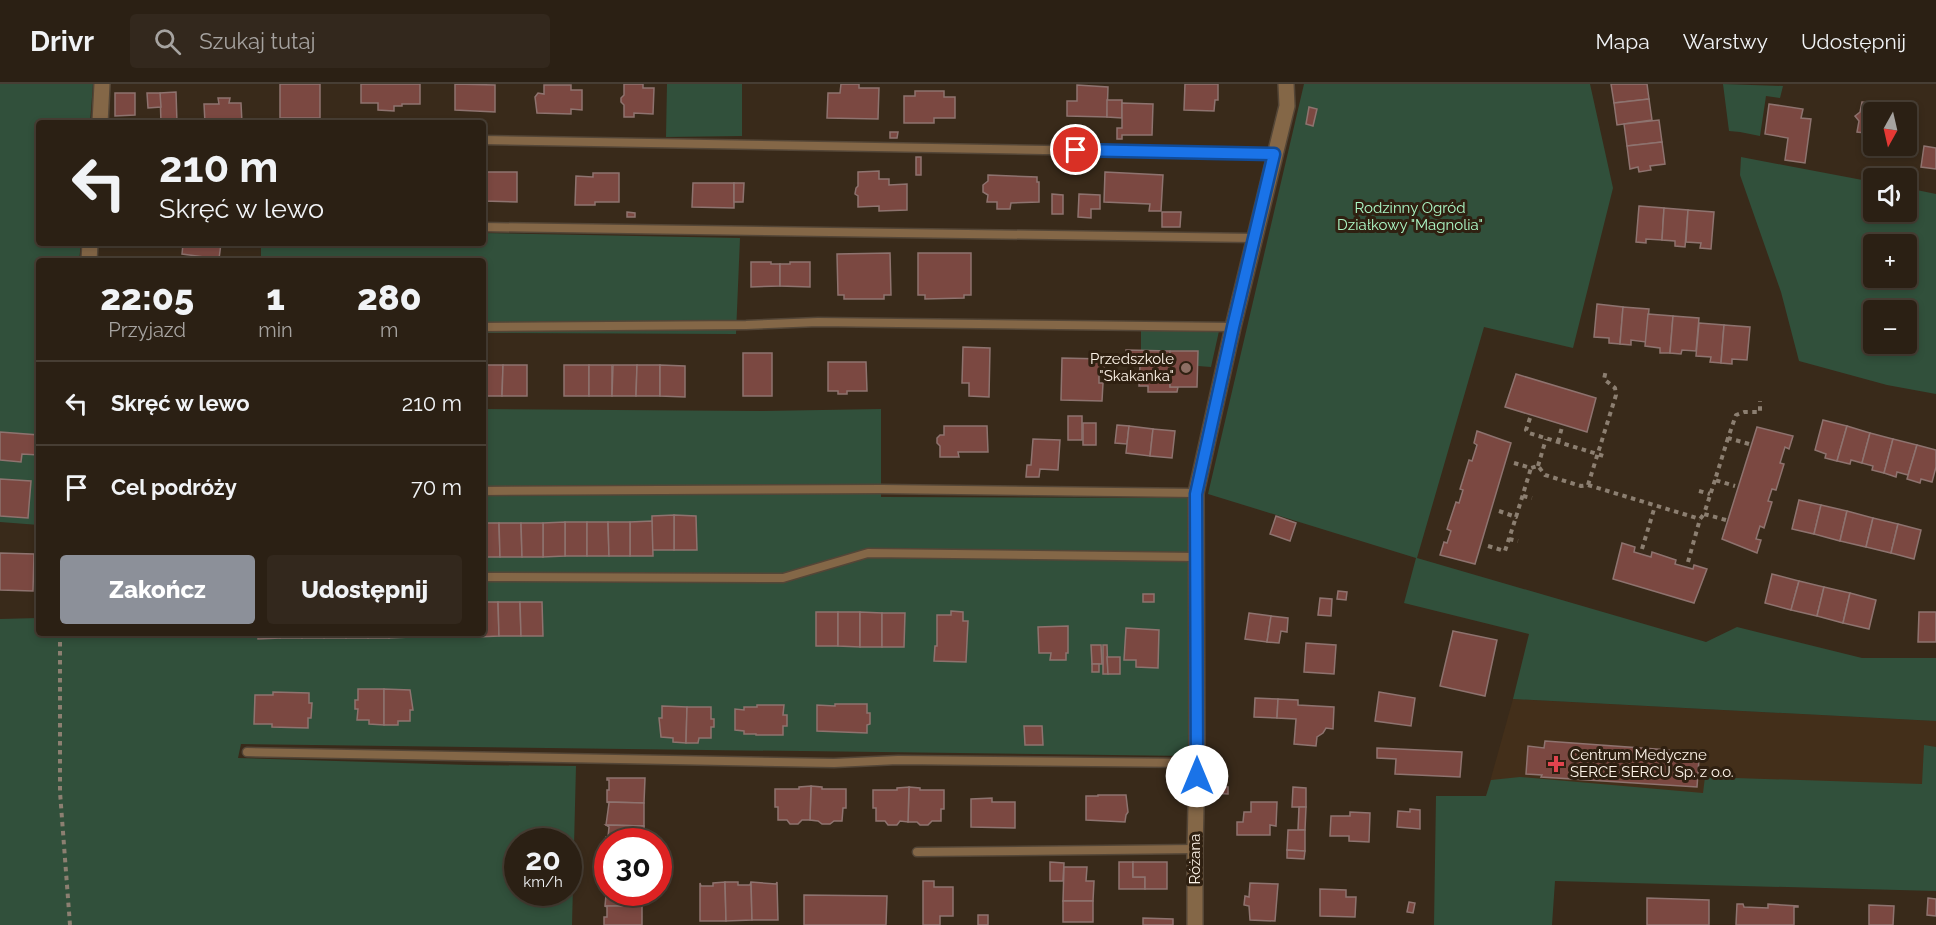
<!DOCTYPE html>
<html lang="pl">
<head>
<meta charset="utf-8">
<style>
  :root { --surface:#2b2014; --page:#33281d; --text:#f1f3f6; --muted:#a6a3a0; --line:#473e34; --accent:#8c9099 }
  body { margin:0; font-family:Raleway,sans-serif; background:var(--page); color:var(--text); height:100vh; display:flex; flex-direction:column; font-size:22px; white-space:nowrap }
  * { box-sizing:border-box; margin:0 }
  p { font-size:20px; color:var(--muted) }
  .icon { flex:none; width:33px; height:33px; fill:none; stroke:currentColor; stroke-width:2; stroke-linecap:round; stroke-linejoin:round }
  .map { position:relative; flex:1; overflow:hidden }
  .sheet { position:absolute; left:36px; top:174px; width:450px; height:378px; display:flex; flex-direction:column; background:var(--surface); border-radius:6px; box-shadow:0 3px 9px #0003,0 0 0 2px var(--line) }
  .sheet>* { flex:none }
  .guide { position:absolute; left:36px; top:36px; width:450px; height:126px; border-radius:6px; box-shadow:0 3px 9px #0003,0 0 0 2px var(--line); background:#2b2014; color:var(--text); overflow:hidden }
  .needle { width:39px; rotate:188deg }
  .buttons { position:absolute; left:1863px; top:18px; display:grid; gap:12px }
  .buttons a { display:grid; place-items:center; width:54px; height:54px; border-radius:6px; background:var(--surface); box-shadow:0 3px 9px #0003,0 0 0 2px var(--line); font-size:30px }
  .speed { position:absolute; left:504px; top:744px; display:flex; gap:12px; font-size:30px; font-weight:700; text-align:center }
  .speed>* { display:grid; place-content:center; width:78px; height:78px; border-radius:50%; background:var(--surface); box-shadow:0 3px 9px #0003,0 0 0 2px var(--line); line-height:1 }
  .speed small { font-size:15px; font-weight:400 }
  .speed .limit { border:9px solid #d22; background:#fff; color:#111 }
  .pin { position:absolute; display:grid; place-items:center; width:51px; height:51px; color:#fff; margin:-26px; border:3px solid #fff; border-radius:50%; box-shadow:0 2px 6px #0007 }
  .me { position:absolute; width:66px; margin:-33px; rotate:0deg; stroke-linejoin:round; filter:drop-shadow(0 0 4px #0008) }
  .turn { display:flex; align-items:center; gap:21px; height:126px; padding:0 24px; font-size:27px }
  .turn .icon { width:78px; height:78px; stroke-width:2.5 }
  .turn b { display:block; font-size:42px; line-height:51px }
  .eta { display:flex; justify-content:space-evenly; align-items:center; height:102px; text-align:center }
  .eta b { font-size:36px; font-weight:800; line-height:42px }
  .primary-button { display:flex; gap:12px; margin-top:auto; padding:12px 24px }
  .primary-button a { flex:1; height:69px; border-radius:6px; background:var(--accent); color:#fff; font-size:24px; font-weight:800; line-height:69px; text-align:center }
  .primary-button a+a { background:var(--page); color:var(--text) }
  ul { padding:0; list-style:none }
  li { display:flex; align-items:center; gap:18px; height:84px; padding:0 24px; border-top:2px solid var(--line) }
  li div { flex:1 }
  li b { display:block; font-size:22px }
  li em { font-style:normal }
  header { display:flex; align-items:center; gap:36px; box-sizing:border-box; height:84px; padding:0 30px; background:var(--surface); border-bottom:2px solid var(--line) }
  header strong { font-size:28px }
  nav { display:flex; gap:33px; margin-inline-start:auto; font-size:21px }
  .search { width:420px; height:54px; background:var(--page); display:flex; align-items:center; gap:15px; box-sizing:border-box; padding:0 21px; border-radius:6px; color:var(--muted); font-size:22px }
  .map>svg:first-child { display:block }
  .built { fill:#432f1a }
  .green { fill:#31503b; fill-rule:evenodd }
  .building { fill:#7b4841; stroke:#8e736f; stroke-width:1.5 }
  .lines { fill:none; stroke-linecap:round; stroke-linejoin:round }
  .lane-casing { stroke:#544637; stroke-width:11 }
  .street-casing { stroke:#544637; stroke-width:18 }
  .path { stroke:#8c7f71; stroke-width:4; stroke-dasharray:4.5 4.5; stroke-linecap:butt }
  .lane { stroke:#846747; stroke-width:8 }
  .street { stroke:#846747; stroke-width:15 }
  .route-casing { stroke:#114b97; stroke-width:15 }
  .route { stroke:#1a73e8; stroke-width:10 }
  .education-dot { fill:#8d6e63; stroke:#2f2011; stroke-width:2 }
  .health-dot { fill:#e0444e; stroke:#2f2011; stroke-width:2 }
  .labels { text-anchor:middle; stroke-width:6; stroke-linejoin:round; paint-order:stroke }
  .park-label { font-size:15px; fill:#adf8c6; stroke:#2f2011 }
  .poi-label { font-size:15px; fill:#fdf3e8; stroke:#2f2011; text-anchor:end }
  .street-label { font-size:15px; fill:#fdf3e8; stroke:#2f2011 }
</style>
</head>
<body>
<header>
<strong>Drivr</strong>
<div class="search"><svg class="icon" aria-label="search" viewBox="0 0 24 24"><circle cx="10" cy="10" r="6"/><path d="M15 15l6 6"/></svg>Szukaj tutaj</div>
<nav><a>Mapa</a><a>Warstwy</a><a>Udostępnij</a></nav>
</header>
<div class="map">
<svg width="1936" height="841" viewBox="0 0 1936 841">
  <rect width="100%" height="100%" fill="#392a1a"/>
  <polygon class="built" points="1513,615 1936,637 1936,727 1486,712"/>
  <g class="green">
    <polygon points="0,0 93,0 90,39 39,39 39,159 81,159 79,177 39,177 39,441 0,438"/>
    <polygon points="667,0 742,0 742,52 666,53"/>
    <polygon points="1304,0 1590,0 1613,104 1573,264 1484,243 1417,474 1706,558 1737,543 1862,574 1936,574 1936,637 1513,615 1529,550 1404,519 1416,474 1208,410"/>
    <polygon points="1723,0 1783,2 1780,14 1766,12 1760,52 1740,48 1729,47"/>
    <path d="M1741,73L1873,98L1874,128H1906L1907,104L1936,110V310L1887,301L1799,277L1781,208L1740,91ZM1874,160H1906V194H1874ZM1874,226H1906V260H1874Z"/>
    <polygon points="483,149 740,154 736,250 483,249 483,177 261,177 261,159 483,159"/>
    <polygon points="1141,247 1219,247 1211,283 1198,282 1198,267 1141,266"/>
    <path d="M483,325L761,327L881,325V413L1187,414L1190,593L1188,672L241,660L238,674L469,681L576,682L572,841H0V535L39,534V549H483ZM518,758H568V808H518Z"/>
    <polygon points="1924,661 1936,663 1936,807 1555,797 1552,841 1434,841 1436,712 1486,712 1491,696 1520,693 1703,709 1705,693 1922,700"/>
  </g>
  <g class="building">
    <rect x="280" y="0" width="40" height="34"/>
    <polygon points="361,0 420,0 420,20 402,20 402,22 394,22 394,27 378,26 378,19 361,19"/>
    <polygon points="455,0 495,1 495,28 455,26"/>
    <polygon points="624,0 643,0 643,4 654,4 653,30 634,29 634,33 624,33 624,21 621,18 621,14 624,11"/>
    <polygon points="841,0 859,0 859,4 879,4 878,35 827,34 828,9 840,9"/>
    <polygon points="1185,0 1218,0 1218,16 1215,16 1214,27 1184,26"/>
    <polygon points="1611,0 1647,0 1649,15 1614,19"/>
    <polygon points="544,1 571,1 571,6 582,6 582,26 571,25 571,30 537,29 535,13 538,9 544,10"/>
    <polygon points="1077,1 1108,3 1107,33 1067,32 1067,17 1077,17"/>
    <polygon points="915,7 944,7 944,13 955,13 955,34 934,34 934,39 904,39 904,12 915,12"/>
    <polygon points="176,8 177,39 161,39 160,9"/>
    <polygon points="115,9 135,9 135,31 115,32"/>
    <polygon points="147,9 160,9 161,23 148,24"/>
    <polygon points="218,14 230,14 229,19 241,19 242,39 205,39 204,20 219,20"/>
    <polygon points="1649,15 1652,36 1617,41 1614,19"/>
    <polygon points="1107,16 1122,16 1122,34 1107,33"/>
    <polygon points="1862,18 1895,23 1896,28 1874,28 1874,50 1857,48 1859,37 1855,32 1860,28"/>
    <polygon points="1122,19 1153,20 1152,51 1122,51 1122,55 1117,55 1117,44 1122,44"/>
    <polygon points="1769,20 1803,25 1801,34 1811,35 1805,79 1785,76 1788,54 1765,50"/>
    <polygon points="1309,23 1317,25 1313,42 1306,40"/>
    <polygon points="1659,36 1662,58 1627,62 1624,40"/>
    <polygon points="890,48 898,48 897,54 890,54"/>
    <polygon points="1662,58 1665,80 1650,82 1651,86 1639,88 1638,83 1630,85 1627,62"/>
    <polygon points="1924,62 1936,64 1936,85 1921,83"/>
    <rect x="916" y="73" width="5" height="18"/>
    <polygon points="879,87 879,95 889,95 889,101 907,100 907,126 879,127 879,122 858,123 858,112 855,110 856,104 858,102 858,88"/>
    <polygon points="483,88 517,88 517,118 483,117"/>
    <polygon points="1105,88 1163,91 1161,127 1149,127 1150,120 1104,118"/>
    <polygon points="593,89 619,89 619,118 595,118 595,121 575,121 576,92 593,93"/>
    <polygon points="988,91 1037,93 1037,98 1039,98 1039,118 1011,119 1010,125 997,125 997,118 987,118 988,111 983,108 983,101 988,97"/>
    <polygon points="693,99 734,99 734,124 692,123"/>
    <polygon points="734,99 744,99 743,118 734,118"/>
    <polygon points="1052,110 1063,111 1063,130 1052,130"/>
    <polygon points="1079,110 1100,111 1100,125 1091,125 1091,134 1078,133"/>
    <polygon points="1639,122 1664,124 1662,156 1646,155 1646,159 1636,158"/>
    <polygon points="1664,124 1688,126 1685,163 1675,162 1675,157 1662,156"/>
    <polygon points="1688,126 1714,128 1711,165 1700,164 1701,159 1686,158"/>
    <polygon points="627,128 635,129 635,133 627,133"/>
    <polygon points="1162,128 1181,128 1180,143 1162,143"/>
    <polygon points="177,159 221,159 219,175 182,170 183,160"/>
    <polygon points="890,169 891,211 884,211 884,215 844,215 844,211 838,211 837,170"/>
    <polygon points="918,169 971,169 971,211 964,211 964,214 925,215 925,211 918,211"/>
    <polygon points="751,178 771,178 771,180 780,180 780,202 751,203"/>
    <polygon points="790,178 810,178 810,203 780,202 780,180 790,180"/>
    <polygon points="1597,220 1623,223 1620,260 1609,259 1609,254 1594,253"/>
    <polygon points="1623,223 1649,225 1646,258 1631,256 1631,261 1620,260"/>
    <polygon points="1648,230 1673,232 1670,269 1660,269 1660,264 1645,262"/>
    <polygon points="1673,232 1699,234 1696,267 1682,266 1681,270 1670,269"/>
    <polygon points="1699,239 1724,241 1721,279 1710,278 1711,273 1696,272"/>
    <polygon points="1724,241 1750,243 1747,276 1732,275 1732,280 1721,279"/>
    <polygon points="963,263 990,264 989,313 969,312 969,299 962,299"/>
    <polygon points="1126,266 1170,267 1170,303 1178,303 1177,308 1148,308 1148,302 1139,302 1140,281 1126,279"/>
    <polygon points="1170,267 1198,267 1197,303 1170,303"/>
    <rect x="743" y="269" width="29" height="43"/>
    <polygon points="1062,274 1104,275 1104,288 1099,288 1099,299 1103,299 1102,317 1061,316"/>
    <polygon points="828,278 866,278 867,307 847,307 847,310 838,310 838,307 828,307"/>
    <polygon points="483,281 503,281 502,312 483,312"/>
    <polygon points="503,281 527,281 527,312 502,312"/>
    <rect x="564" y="281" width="25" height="31"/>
    <rect x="589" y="281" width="23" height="31"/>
    <polygon points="613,281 637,281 636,312 612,312"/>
    <polygon points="637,281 660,281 660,312 636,312"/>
    <polygon points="660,281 685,282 685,313 660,312"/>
    <polygon points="1516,290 1596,314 1587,348 1505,323"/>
    <rect x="1068" y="332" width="14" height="24"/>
    <polygon points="1823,336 1847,342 1837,377 1825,374 1826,370 1815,366"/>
    <rect x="1083" y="339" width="13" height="22"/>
    <polygon points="1117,341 1129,342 1127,360 1115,359"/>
    <polygon points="944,342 987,342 988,368 958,368 959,373 940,373 940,362 937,359 937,354 940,351 944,351"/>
    <polygon points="1129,342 1153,345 1150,372 1126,369"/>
    <polygon points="1847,342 1870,349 1862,379 1851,376 1850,380 1837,377"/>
    <polygon points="1757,343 1793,352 1789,365 1785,363 1780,379 1784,380 1776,406 1772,405 1768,417 1772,418 1764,444 1760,442 1756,455 1761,456 1757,469 1722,455"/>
    <polygon points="1153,345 1175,347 1172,374 1150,372"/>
    <polygon points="1477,347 1511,359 1475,480 1440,471 1444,458 1447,459 1451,447 1447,445 1456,418 1459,419 1463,406 1460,405 1469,376 1472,377 1477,361 1474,359"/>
    <polygon points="0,348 39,351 39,371 22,370 21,378 0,376"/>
    <polygon points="1870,349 1893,355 1884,389 1872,386 1873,382 1862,379"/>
    <polygon points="1033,355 1060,356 1058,386 1040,385 1039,393 1026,393 1027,381 1031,381"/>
    <polygon points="1893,355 1917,361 1908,391 1897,388 1896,393 1884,389"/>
    <polygon points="1917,361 1936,366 1936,383 1932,398 1921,395 1920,399 1907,395"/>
    <polygon points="0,395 31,397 28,434 0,432"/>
    <polygon points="1799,416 1821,421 1814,450 1792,445"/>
    <polygon points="1821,421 1847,427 1840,457 1814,450"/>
    <polygon points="1847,427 1873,434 1866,463 1840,457"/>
    <polygon points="674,431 696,432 697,466 674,466"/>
    <polygon points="674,431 674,466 652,466 652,432"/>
    <polygon points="1276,432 1296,439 1290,457 1270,450"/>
    <polygon points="1873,434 1898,440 1891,469 1866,463"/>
    <polygon points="652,437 653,472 630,472 630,438"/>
    <rect x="565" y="438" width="22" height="34"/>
    <polygon points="565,438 565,472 543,473 543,439"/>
    <polygon points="587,438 608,438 609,472 587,472"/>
    <polygon points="608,438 630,438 630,472 609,472"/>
    <polygon points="483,439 499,439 500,473 483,473"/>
    <polygon points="499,439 521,439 522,473 500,473"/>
    <polygon points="521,439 543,439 543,473 522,473"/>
    <polygon points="1898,440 1921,446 1914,475 1891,469"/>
    <polygon points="1622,459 1635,463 1634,468 1651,473 1652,468 1676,476 1675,480 1693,485 1694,481 1707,485 1694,519 1613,495"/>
    <polygon points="0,469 34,470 33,507 0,506"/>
    <polygon points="1772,490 1799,497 1791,526 1765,519"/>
    <polygon points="1799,497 1824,503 1817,532 1791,526"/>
    <polygon points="1824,503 1850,509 1843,539 1817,532"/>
    <polygon points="1338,507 1347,508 1346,516 1337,515"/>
    <polygon points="1850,509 1876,516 1869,545 1843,539"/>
    <rect x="1143" y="510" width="11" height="8"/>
    <polygon points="1320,514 1332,515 1331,532 1318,531"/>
    <polygon points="483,518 498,518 499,552 477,553 477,549 483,549"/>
    <polygon points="498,518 520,518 521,552 499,552"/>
    <polygon points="520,518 542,518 543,552 521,552"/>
    <polygon points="951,527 963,528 963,537 968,537 966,578 934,577 935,562 937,562 937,531 951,531"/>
    <rect x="816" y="528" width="22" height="34"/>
    <polygon points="838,528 860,528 860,563 838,562"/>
    <polygon points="860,528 882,529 882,563 860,563"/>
    <polygon points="1919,528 1936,528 1936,558 1918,558"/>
    <polygon points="882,529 905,529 904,563 882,563"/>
    <polygon points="1249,529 1271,532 1267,558 1245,555"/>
    <polygon points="1271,532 1288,534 1287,548 1281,547 1279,559 1267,558"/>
    <polygon points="1068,542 1068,569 1066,569 1066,576 1050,576 1051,569 1039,569 1038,543"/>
    <polygon points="1126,544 1159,546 1158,584 1136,583 1136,576 1124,576"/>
    <polygon points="1453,547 1497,556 1485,612 1440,602"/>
    <polygon points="258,549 280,549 280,554 258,555"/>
    <rect x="280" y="549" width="22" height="5"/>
    <rect x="302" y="549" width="22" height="5"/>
    <rect x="324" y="549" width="22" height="5"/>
    <rect x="346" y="549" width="22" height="5"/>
    <rect x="368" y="549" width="21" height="5"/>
    <polygon points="389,549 411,549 411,553 389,554"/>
    <rect x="411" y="549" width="22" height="4"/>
    <rect x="433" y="549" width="22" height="4"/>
    <rect x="455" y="549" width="22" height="4"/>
    <polygon points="1306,559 1336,561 1334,590 1304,588"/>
    <polygon points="1091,561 1101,561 1102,580 1092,580"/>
    <polygon points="1103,561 1107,561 1108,590 1103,590"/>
    <polygon points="1107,573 1120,573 1120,590 1108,590"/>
    <rect x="1092" y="580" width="7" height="8"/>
    <polygon points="358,605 384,605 384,641 369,640 369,636 357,636 358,625 355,625 355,616 358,616"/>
    <polygon points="384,605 410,606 413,626 410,626 410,637 398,637 398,641 384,641"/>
    <polygon points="273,608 309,609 309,619 312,619 311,634 308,634 308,644 272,643 272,640 254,640 255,611 273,611"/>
    <polygon points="1379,608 1415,614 1411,642 1375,637"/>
    <polygon points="1255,614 1278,615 1277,634 1254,633"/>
    <polygon points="1278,615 1298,616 1298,621 1334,623 1333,645 1326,644 1323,649 1317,653 1316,662 1294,660 1296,635 1277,634"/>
    <polygon points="835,620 867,620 867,629 870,629 870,640 867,641 867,649 817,647 817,621 835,622"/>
    <polygon points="757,621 784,621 783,631 787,631 787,642 783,642 783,651 756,651 756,650 744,650 744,647 735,646 735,625 744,626 744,623 757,623"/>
    <polygon points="662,622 687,623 686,659 673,658 673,654 661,653 659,634 662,634"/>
    <polygon points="687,623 711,623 711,635 714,635 714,643 711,643 711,654 699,654 698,659 686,659"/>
    <polygon points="1024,642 1042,642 1043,661 1025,661"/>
    <polygon points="1545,657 1669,666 1669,673 1680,674 1680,670 1683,670 1683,674 1699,675 1697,703 1541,693 1542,691 1526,690 1528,662 1544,664"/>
    <polygon points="1377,664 1462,668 1460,693 1395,690 1396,675 1377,674"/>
    <polygon points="607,694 645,694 644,719 607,718 607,706 609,706 609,696 607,696"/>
    <polygon points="811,702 822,703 822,705 846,705 846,724 843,724 842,737 834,737 830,740 822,740 818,737 810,736"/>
    <polygon points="811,702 810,736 802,736 798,740 790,740 787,736 778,736 778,723 775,723 775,705 799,705 799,703"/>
    <polygon points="1211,702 1228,703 1228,710 1210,709"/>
    <polygon points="909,703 920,704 920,706 944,706 944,725 941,725 941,737 932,737 928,741 920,741 917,738 908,738"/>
    <polygon points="909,703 908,738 900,737 897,741 888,741 885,737 876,737 876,724 873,724 873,706 897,706 897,704"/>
    <polygon points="1293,703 1306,704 1306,723 1292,723"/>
    <polygon points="1098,711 1126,711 1128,728 1126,731 1125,738 1086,736 1086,712 1098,712"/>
    <polygon points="992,714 992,718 1015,718 1015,744 971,743 971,715"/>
    <polygon points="607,718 644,719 644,742 606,741 609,719"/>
    <polygon points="1251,718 1277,718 1276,742 1270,741 1270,751 1237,751 1237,738 1243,738 1244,728 1251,728"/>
    <polygon points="1299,723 1306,723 1305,746 1298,746"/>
    <polygon points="1410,725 1420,726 1420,745 1397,743 1398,727 1410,728"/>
    <polygon points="1350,728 1370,729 1369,758 1349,757 1349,752 1330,752 1331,732 1350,732"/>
    <polygon points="606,741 644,742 644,758 608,758 608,765 605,765 606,753 608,753 609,743"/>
    <polygon points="1288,746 1305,746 1305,767 1287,766"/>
    <polygon points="1287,766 1305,767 1304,775 1287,774"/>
    <polygon points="1050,778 1064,779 1063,797 1050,797"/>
    <polygon points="1119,778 1133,778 1133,793 1145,793 1145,805 1119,805"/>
    <polygon points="1133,778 1167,778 1167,805 1145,805 1145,793 1133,793"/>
    <polygon points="1064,783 1087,783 1086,797 1094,797 1093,817 1063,817"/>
    <polygon points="923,797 934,797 934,803 953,803 953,832 940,832 940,841 923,841"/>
    <polygon points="605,798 608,798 608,808 643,808 642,822 605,822 607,800"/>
    <polygon points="725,798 726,837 700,837 700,799 701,802 713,802 713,799"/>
    <polygon points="725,798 738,798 738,801 750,801 751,798 752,836 726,837"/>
    <polygon points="751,798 776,800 777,798 778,836 752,836"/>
    <polygon points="1250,799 1278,800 1275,837 1250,836 1249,822 1244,821 1245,812 1249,813"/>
    <polygon points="1320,805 1346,806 1346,813 1356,813 1355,833 1320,832"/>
    <polygon points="804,811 887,812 886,841 804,841"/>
    <polygon points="1647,814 1709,816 1709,841 1647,841"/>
    <polygon points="1928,814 1936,815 1936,832 1927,831"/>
    <rect x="1063" y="817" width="30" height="21"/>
    <polygon points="1409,818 1415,819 1413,829 1407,828"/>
    <polygon points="1737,820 1743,820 1744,823 1768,824 1768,820 1798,822 1798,823 1794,823 1794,841 1736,841"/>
    <polygon points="1869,821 1894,822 1893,841 1869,841"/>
    <polygon points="605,822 642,822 642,841 604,841 604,833 607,833 607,823"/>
    <rect x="978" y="831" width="10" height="10"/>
    <polygon points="1143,834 1173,835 1173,841 1143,841"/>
  </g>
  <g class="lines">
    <defs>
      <g id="lane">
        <polyline points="483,56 1274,70"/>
        <polyline points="483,143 1254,154"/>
        <polyline points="483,243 746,241 818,238 1233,243"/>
        <polyline points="483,407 882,405 1196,409"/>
        <polyline points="483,493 783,494 868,469 1196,473"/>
        <polyline points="247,668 834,679 898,676 1197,679"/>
        <polyline points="917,768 1195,765"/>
      </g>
      <g id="street">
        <polyline points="100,39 102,0"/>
        <polyline points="89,177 90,159"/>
        <polyline points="1195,841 1195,765 1197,679 1196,409 1233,243 1287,22 1286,0"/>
      </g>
    </defs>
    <use href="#lane" class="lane-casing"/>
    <use href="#street" class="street-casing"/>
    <g class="path">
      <polyline points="1530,334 1526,346 1529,349 1607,373"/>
      <polyline points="1728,354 1715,396 1735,402"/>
      <polyline points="1558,358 1562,343"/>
      <polyline points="1749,360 1728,354 1736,331 1744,328 1760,328 1760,317"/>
      <polyline points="1514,379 1531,384 1538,382 1545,391 1581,402 1588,401 1700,435"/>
      <polyline points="1538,382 1546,355"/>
      <polyline points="1715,396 1704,430 1726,436"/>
      <polyline points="1588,401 1616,311 1615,304 1604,295 1606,286"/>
      <polyline points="1699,407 1710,410"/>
      <polyline points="1523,412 1532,414"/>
      <polyline points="1499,427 1516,433 1531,384"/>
      <polyline points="1509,455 1518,457"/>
      <polyline points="1488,462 1505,467 1516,433"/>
      <polyline points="1642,465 1655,422"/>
      <polyline points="1688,478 1700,435 1704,430"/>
      <polyline points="60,549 60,708 70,841"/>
    </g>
    <use href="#lane" class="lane"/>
    <use href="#street" class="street"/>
  </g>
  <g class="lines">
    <defs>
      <polyline id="route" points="1076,66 1274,70 1233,243 1196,410 1197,692"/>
    </defs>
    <use href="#route" class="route-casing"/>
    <use href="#route" class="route"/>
  </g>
  <circle class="education-dot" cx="1186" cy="284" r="6"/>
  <path class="health-dot" d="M1553 671h6v6h6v6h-6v6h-6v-6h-6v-6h6z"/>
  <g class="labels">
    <g class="park-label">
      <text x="1410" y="129">Rodzinny Ogród<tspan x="1410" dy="17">Działkowy "Magnolia"</tspan></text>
    </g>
    <g class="poi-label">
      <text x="1174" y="280">Przedszkole<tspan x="1174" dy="17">"Skakanka"</tspan></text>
      <text x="1570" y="676" text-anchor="start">Centrum Medyczne<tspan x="1570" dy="17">SERCE SERCU Sp. z o.o.</tspan></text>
    </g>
    <g class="street-label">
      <text transform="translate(1195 775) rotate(-90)" y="5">Różana</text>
    </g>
  </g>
</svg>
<div class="buttons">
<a><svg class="needle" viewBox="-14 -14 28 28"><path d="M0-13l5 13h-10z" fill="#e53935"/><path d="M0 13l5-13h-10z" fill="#a6a3a0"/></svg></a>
<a><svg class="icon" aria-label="sound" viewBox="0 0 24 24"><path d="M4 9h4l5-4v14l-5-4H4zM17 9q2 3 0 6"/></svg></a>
<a>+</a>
<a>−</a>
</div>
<div class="speed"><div>20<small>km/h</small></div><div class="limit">30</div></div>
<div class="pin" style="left:1076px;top:66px;background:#d93025"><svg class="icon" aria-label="arrive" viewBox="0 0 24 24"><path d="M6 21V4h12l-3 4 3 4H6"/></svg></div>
<svg class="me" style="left:1197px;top:692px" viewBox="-20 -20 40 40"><circle r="19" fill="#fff"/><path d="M0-13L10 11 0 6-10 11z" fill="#1a73e8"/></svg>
<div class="guide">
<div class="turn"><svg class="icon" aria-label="left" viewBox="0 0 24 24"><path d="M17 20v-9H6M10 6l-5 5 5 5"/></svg><div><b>210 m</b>Skręć w lewo</div></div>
</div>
<section class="sheet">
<div class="eta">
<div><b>22:05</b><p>Przyjazd</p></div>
<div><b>1</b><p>min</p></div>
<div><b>280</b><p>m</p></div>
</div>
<ul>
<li><svg class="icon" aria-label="left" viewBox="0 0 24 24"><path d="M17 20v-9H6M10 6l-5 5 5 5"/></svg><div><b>Skręć w lewo</b></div><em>210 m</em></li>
<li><svg class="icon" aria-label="arrive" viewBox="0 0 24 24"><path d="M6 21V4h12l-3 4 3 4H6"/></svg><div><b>Cel podróży</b></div><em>70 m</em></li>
</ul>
<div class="primary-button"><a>Zakończ</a><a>Udostępnij</a></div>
</section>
</div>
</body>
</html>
